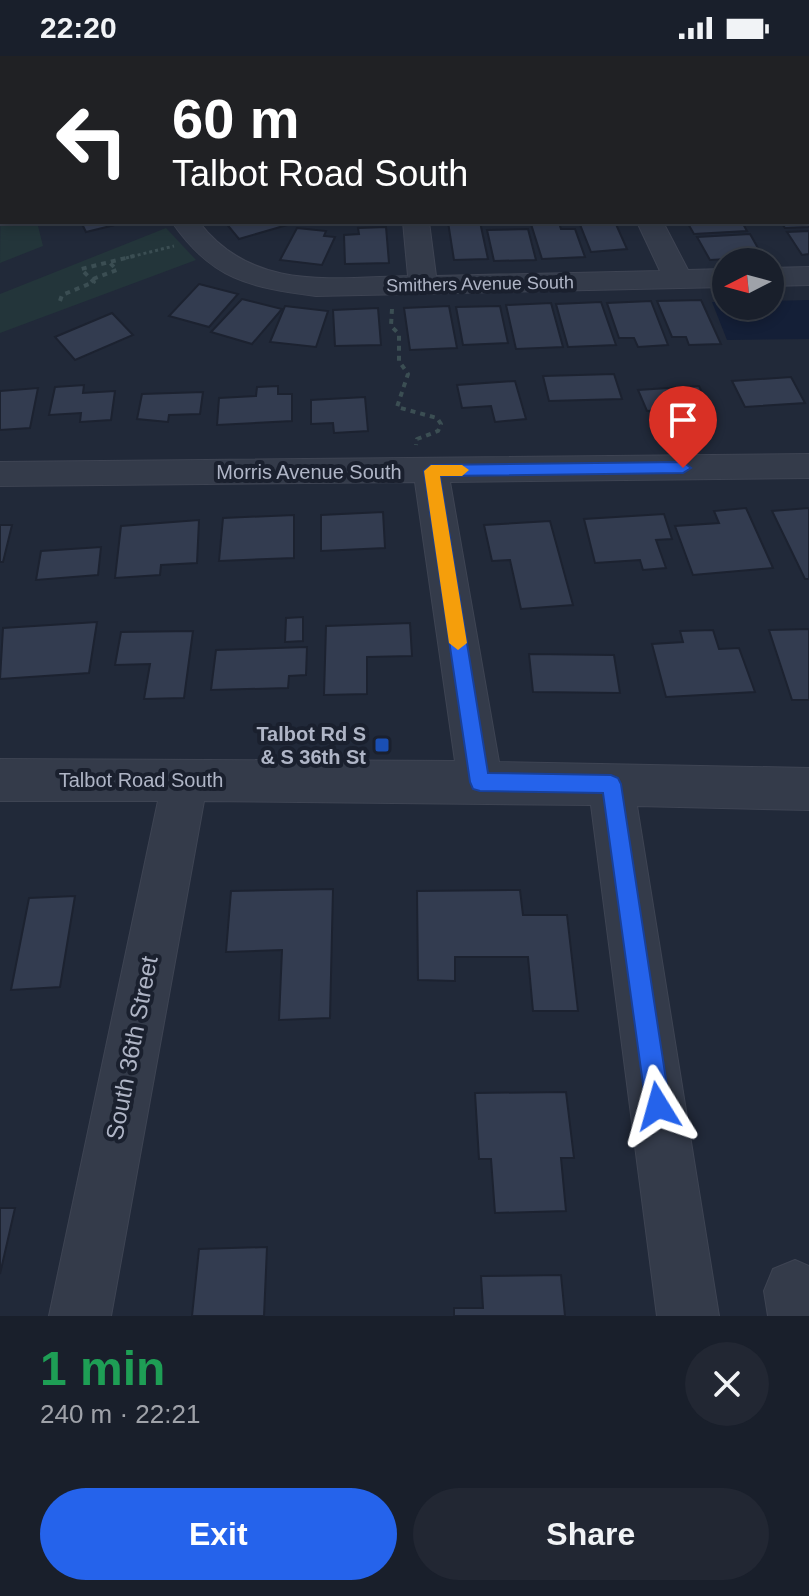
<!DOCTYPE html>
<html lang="en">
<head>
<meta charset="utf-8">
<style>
  :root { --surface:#191f2b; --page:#222733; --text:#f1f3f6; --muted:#9fa2a9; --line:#373d47; --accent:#2563eb }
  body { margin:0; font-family:Helvetica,sans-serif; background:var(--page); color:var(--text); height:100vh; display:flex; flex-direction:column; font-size:30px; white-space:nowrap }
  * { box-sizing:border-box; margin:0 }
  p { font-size:26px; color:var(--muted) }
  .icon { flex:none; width:44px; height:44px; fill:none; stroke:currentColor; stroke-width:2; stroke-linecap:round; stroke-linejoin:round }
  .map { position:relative; height:1260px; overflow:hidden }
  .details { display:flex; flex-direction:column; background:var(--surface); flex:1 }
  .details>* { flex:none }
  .top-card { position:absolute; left:0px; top:0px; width:810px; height:168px; box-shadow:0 4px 12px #0003,0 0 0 2px var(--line); background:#202124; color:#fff; overflow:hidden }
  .needle { width:52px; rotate:264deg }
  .fabs { position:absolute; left:712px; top:192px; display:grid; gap:16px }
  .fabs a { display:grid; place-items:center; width:72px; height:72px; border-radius:50%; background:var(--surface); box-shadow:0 4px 12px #0003,0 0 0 2px var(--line); font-size:40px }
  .pin { position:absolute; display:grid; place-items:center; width:68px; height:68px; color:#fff; margin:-82px -34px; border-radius:50% 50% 50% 0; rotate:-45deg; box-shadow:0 0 8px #0007 }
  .pin .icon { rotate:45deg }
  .me { position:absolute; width:88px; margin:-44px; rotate:352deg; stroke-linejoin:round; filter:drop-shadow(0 0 6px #0008) }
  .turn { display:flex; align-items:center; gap:28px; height:168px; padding:0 40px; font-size:36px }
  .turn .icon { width:104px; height:104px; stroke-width:2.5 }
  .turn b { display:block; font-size:56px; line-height:68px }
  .round { display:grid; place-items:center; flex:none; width:84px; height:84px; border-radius:42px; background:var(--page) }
  .head { display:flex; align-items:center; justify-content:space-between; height:136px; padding:0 40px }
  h1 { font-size:48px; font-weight:700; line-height:60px; color:#1e9e55 }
  .cta { display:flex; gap:16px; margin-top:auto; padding:16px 40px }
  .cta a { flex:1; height:92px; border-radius:48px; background:var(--accent); color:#fff; font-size:32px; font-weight:700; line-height:92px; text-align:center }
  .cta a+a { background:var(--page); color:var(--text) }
  .status { display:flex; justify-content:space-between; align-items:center; height:56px; padding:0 40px; background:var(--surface); direction:ltr }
  .status svg { height:22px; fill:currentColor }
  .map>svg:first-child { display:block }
  .green { fill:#23353a }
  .water { fill:#141f37 }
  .building { fill:#333c50; stroke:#1c2230; stroke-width:2 }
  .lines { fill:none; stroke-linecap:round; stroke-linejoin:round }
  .minor-casing { stroke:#3e4453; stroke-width:2 }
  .path-far1 { stroke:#3b4e53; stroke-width:3; stroke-dasharray:3 3; stroke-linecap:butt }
  .path { stroke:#3b4e53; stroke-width:4; stroke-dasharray:5 5; stroke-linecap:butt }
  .minor { fill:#343b4a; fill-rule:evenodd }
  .route { fill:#2563eb; stroke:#184099; stroke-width:2 }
  .slow { fill:#f59e0b }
  .transit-dot { fill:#1a4fb4; stroke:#1a202e; stroke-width:3 }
  .labels { text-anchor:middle; stroke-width:8; stroke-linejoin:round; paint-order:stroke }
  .far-street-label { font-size:18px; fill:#afb5c6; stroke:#1a202e }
  .street-label { font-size:20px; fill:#afb5c6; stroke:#1a202e }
  .poi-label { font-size:20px; font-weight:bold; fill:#afb5c6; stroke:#1a202e; text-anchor:end }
  .near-street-label { font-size:24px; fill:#afb5c6; stroke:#1a202e }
</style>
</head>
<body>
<div class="status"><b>22:20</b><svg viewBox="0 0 49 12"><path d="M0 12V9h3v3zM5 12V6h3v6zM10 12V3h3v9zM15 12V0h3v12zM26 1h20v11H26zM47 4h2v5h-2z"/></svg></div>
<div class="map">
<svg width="809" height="1260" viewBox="0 0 809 1260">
  <rect width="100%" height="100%" fill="#212939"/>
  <g class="green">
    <polygon points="2,13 2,166 37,166 43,190 0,207"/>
    <polygon points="166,172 196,204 0,277 0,238"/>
  </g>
  <polygon class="water" points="809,244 809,283 727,284 712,246 726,246 726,250 770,250 770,245"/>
  <g class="building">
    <polygon points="809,149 809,171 785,172 781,166 808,166"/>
    <polygon points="81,166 127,166 86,176"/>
    <polygon points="225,166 293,166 294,167 239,183"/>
    <polygon points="448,166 480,166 488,203 454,204"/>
    <polygon points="579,166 615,166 627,193 591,196"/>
    <polygon points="687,166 742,166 747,175 694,178"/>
    <polygon points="559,167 561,173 575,173 585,201 542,203 531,168"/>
    <polygon points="386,171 389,207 345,208 344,179 359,178 358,172"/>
    <polygon points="297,172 326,175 324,180 335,181 322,209 280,204"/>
    <polygon points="528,173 536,204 494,205 487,174"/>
    <polygon points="809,175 809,198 802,199 787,176"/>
    <polygon points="750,178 763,201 710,204 697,181"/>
    <polygon points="199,228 238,238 209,271 169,260"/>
    <polygon points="242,243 282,253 252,288 211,276"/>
    <polygon points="701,244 721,288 689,289 686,281 672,281 657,245"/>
    <polygon points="651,245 668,289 638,291 634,282 619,282 607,247"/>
    <polygon points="601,246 616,289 568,291 556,248"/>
    <polygon points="551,247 563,291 516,293 506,249"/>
    <polygon points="285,250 328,255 316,291 270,286"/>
    <polygon points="449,250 457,292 410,294 404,252"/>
    <polygon points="500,250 508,287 463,289 456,251"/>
    <polygon points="378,252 381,289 335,290 333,254"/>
    <polygon points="112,257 133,279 75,304 55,281"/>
    <polygon points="614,318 622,343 549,345 543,320"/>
    <polygon points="791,321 805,347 745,351 732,325"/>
    <polygon points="515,325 526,363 495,366 491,350 462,352 457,329"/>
    <polygon points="84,329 83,337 115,335 111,364 80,366 81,357 49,359 55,331"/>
    <polygon points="278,330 278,338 292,338 292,365 217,369 219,342 256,340 257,331"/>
    <polygon points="699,330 713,360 672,363 669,353 647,355 638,334"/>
    <polygon points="38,332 30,372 0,374 0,335"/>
    <polygon points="203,336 200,358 169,359 168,366 137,363 142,338"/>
    <polygon points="365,341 368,375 334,377 333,367 311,368 311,344"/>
    <polygon points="746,452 773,512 693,519 675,470 719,467 714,455"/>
    <polygon points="809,452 809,523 805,523 772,455"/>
    <polygon points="383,456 385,492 321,495 321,459"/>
    <polygon points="664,458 672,483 656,484 666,512 643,514 640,504 595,507 584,463"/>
    <polygon points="294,459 294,502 219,505 223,462"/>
    <polygon points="199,464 197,507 161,509 160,519 115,522 121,470"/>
    <polygon points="550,465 573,549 521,553 510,504 492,505 484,469"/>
    <polygon points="0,469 12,469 3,506 0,506"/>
    <polygon points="101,491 98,519 36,524 41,495"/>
    <polygon points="303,561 303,585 285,586 286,562"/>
    <polygon points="97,566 89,617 0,623 3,572"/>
    <polygon points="410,567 412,600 367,601 367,638 324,639 326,570"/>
    <polygon points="809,573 809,644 792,644 769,574"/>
    <polygon points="713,574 719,593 739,592 755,636 666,641 652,588 683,586 680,575"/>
    <polygon points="193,575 184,642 144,643 150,608 115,609 121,576"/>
    <polygon points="307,591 306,619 289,620 288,632 211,634 216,594"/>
    <polygon points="529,598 614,599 620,637 533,636"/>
    <polygon points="333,833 330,962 279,964 282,894 226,896 231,835"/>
    <polygon points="520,834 523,859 567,859 578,955 533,955 528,901 455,901 455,925 418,924 417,835"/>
    <polygon points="75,840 60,931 11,934 29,842"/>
    <polygon points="566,1036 574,1102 561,1102 566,1155 495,1157 491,1103 479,1103 475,1037"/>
    <polygon points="0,1152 15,1152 0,1218"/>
    <polygon points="267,1191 264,1260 192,1260 199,1193"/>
    <polygon points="561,1219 565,1260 454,1260 454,1252 483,1252 481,1220"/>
  </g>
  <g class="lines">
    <defs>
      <g id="minor">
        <rect x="265" y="0" width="22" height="2"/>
        <polygon points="552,0 574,0 575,2 553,2"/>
        <polygon points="727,0 749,0 751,2 729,2"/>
        <rect x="808" y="83" width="1" height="15"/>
        <path d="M172,166H199C252,235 330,222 408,220L403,166H429L436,220L660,215L637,166H663L688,214L726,213V231L316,240C249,231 212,224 172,166Z"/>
        <polygon points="809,211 809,229 770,230 770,212"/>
        <polygon points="809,398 809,422 450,426 499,706 809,712 809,754 637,750 719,1260 657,1260 591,749 204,745 111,1260 49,1260 158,745 0,745 0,703 455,705 415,426 0,430 0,406"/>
        <polygon points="795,1204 809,1210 809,1260 768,1260 764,1235 773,1213"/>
      </g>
    </defs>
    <use href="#minor" class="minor-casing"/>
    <polyline class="path-far1" points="126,202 174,190"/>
    <g class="path">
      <polyline points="93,223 117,214 109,206"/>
      <polyline points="60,245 62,239 94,226 81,213 134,200"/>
      <polyline points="392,253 391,270 399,278 399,305 408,318 397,351 437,362 441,368 438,375 417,383 416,389"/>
    </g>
    <use href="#minor" class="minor"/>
  </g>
  <polygon class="route" points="683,406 691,412 683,417 440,420 488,717 611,719 618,722 621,728 670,1050 666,1059 658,1062 649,1059 646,1050 603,737 480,735 473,733 470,726 424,415 431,409"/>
  <polygon class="slow" points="431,409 462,409 469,414 462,420 440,420 467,587 458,594 449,587 424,415"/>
  <rect class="transit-dot" x="374" y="681" width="16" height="16" rx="4"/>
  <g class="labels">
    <g class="far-street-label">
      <text transform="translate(480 228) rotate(-1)" y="6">Smithers Avenue South</text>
    </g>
    <g class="street-label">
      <text x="309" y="423">Morris Avenue South</text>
      <text x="141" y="731">Talbot Road South</text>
    </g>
    <g class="poi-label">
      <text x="366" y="685">Talbot Rd S<tspan x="366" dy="23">&amp; S 36th St</tspan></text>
    </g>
    <g class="near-street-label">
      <text transform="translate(132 992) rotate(-79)" y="8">South 36th Street</text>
    </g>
  </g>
</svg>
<div class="fabs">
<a><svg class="needle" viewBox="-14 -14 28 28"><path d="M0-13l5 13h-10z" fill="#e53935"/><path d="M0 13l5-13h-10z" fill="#9fa2a9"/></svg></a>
</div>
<div class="pin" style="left:683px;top:412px;background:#d93025"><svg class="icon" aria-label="arrive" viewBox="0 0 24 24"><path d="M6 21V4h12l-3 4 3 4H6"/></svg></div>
<svg class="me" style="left:658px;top:1050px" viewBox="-20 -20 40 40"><path d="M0-17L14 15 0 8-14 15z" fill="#2563eb" stroke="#fff" stroke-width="4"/></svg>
<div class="top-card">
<div class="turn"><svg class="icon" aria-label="left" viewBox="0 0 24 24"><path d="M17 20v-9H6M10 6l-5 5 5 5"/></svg><div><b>60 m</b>Talbot Road South</div></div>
</div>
</div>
<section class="details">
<div class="head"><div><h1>1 min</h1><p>240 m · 22:21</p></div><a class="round"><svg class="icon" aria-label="close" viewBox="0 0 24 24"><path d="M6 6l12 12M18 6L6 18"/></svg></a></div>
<div class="cta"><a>Exit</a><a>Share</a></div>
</section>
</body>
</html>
